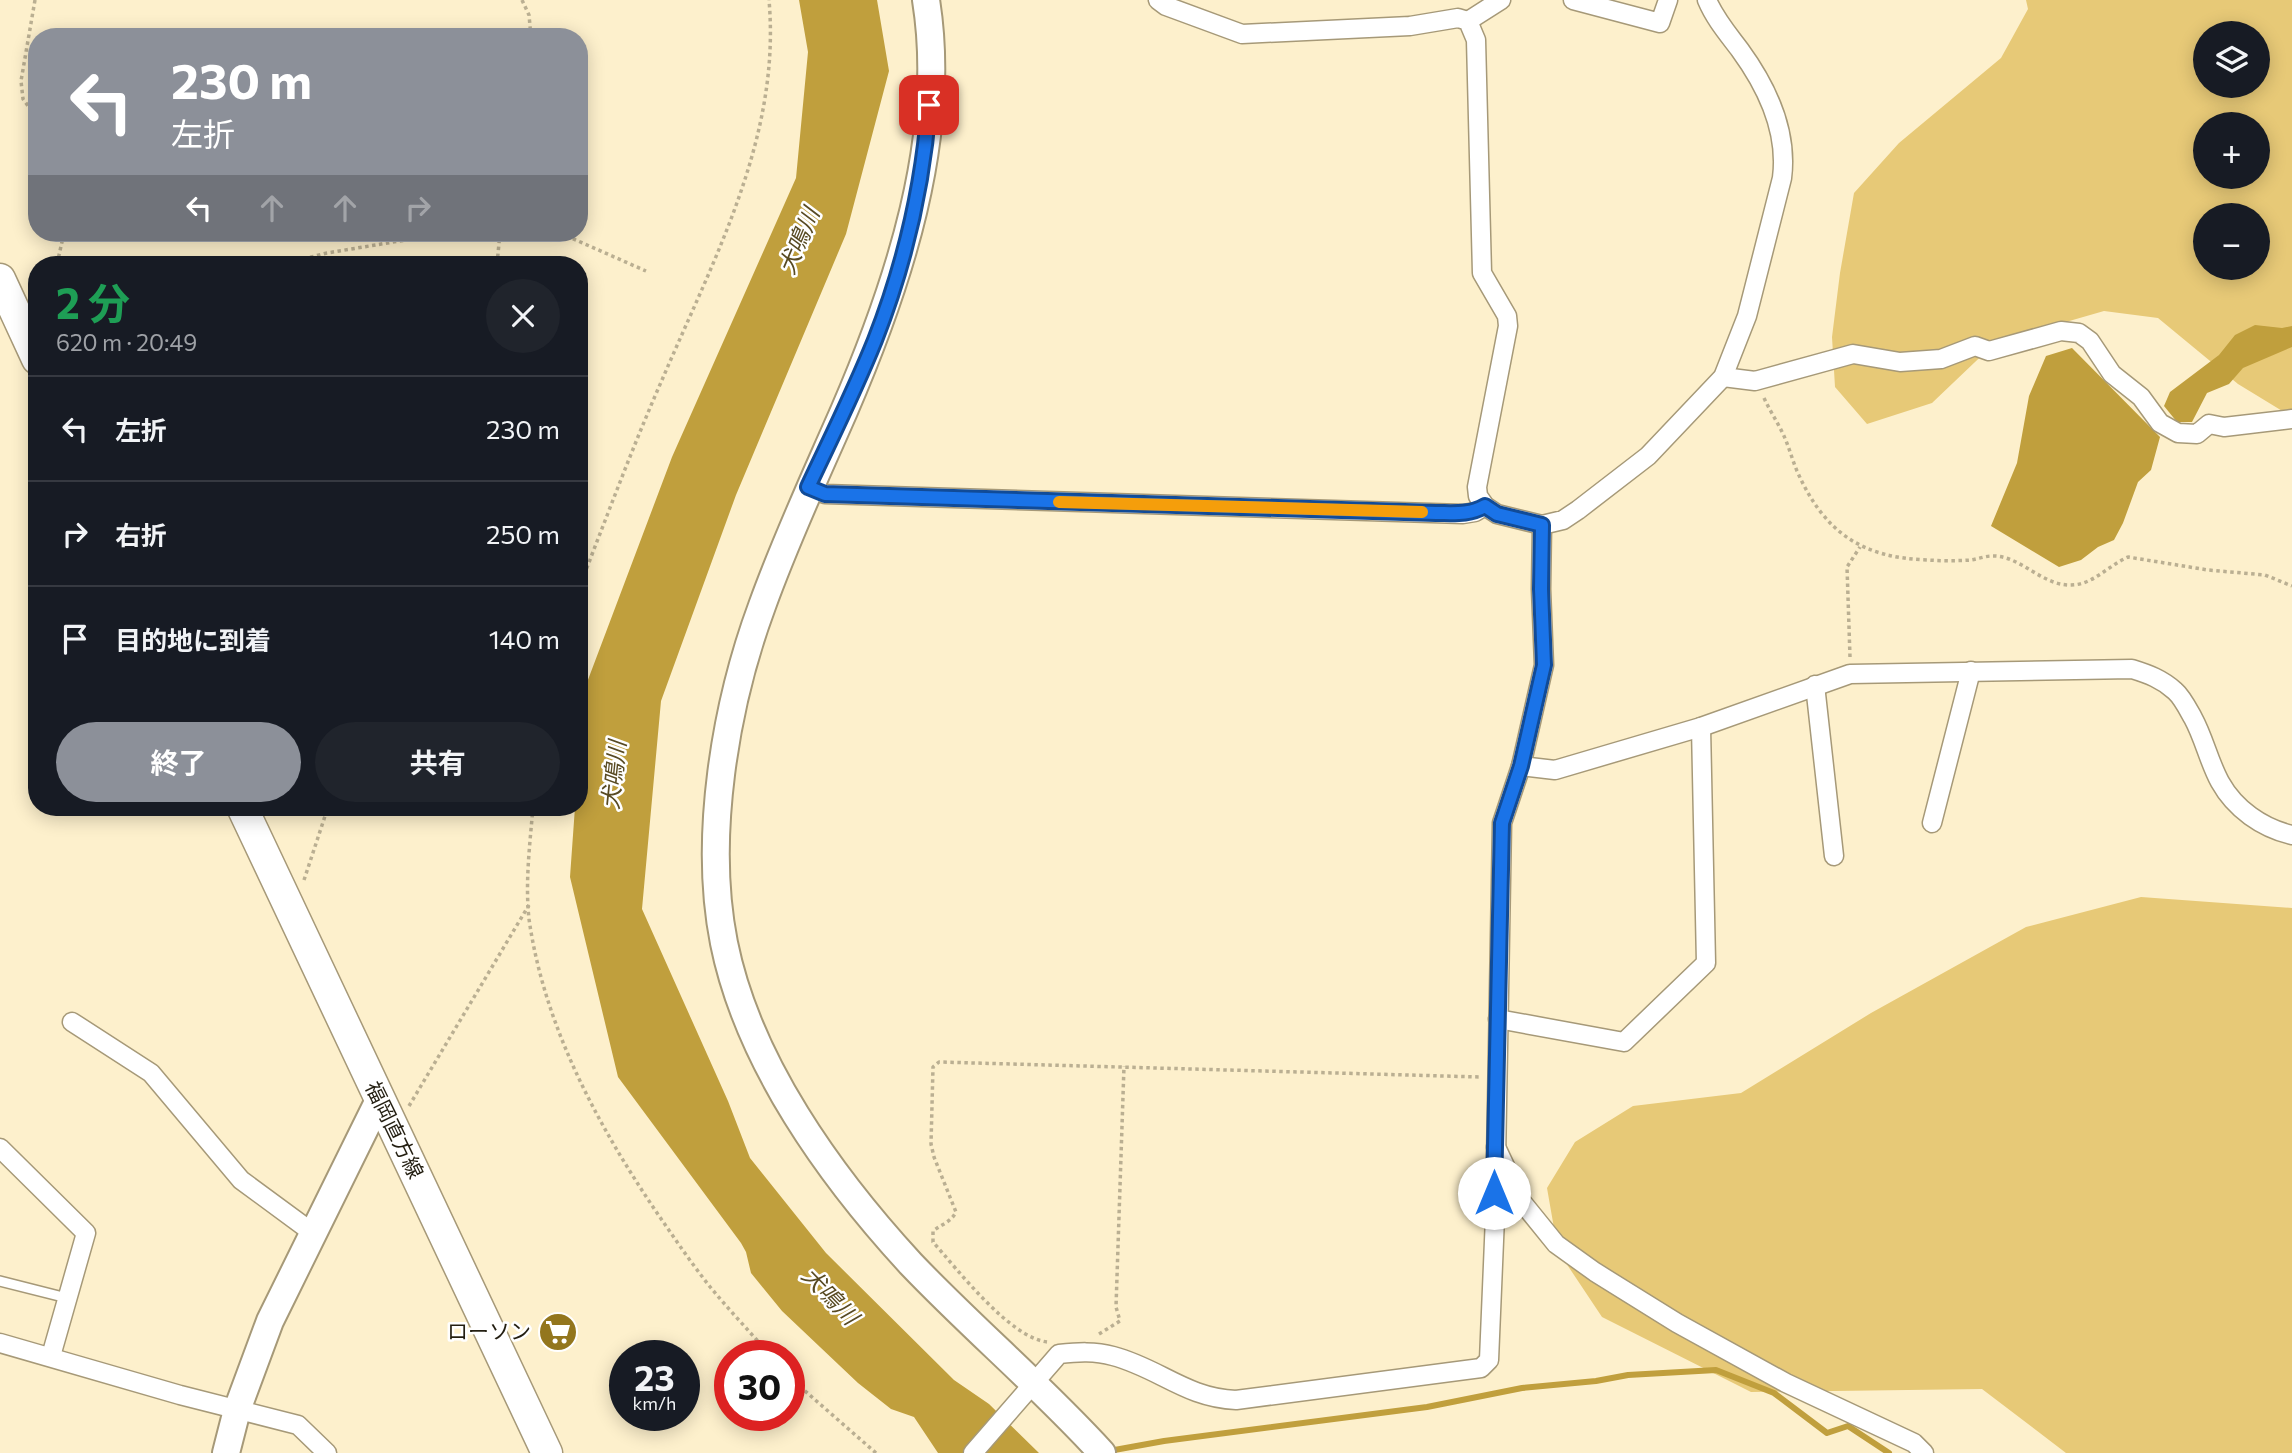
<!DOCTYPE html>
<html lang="ja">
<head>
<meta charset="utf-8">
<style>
  :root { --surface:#171b24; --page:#20242c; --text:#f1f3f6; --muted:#9ea1a6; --line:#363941; --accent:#8c9099 }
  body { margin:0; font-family:Commissioner,"Noto Sans JP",sans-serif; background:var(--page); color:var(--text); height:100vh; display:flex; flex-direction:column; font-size:26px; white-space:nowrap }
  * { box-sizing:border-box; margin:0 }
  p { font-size:23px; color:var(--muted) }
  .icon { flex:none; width:38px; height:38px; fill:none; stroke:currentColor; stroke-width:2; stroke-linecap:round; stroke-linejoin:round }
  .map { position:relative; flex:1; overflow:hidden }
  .side { position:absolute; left:28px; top:256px; width:560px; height:560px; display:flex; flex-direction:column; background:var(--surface); border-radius:28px; box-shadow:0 4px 18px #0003 }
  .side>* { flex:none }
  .top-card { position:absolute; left:28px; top:28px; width:560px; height:214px; border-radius:28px; box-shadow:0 4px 18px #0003; background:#8c9099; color:#fff; overflow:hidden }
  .controls { position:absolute; left:2193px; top:21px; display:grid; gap:14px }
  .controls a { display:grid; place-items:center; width:77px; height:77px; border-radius:50%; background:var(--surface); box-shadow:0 4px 18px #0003; font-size:35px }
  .speed { position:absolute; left:609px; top:1340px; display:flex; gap:14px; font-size:35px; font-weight:700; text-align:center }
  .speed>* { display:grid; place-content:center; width:91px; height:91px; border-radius:50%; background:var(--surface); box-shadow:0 4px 18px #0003; line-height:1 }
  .speed small { font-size:18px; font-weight:400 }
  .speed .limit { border:10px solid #d22; background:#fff; color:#111 }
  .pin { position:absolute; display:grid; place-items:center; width:60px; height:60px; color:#fff; margin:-30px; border-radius:14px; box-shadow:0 4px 10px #0006 }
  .me { position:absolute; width:77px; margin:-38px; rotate:0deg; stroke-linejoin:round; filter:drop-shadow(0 0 5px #0008) }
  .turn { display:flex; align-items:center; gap:24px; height:147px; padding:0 28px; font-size:32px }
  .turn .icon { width:91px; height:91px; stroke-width:2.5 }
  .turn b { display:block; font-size:49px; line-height:60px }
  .lanes { display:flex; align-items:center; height:66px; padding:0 28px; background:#0003; justify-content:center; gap:35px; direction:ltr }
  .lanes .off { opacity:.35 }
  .round { display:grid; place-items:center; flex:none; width:74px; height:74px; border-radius:37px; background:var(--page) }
  .head { display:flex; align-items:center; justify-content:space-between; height:119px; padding:0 28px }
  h1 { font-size:42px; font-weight:700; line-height:52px; color:#1e9e55 }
  .action { display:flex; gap:14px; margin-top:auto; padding:14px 28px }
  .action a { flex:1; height:80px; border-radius:42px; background:var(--accent); color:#fff; font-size:28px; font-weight:700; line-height:80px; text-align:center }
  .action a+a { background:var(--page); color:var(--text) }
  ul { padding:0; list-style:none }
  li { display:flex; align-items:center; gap:21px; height:105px; padding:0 28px; border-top:2px solid var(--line) }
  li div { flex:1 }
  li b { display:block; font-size:26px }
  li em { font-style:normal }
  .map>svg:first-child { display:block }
  .green { fill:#e7c977; fill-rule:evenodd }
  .water { fill:#c09f3d }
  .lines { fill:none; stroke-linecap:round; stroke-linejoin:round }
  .stream { stroke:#c09f3d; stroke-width:6 }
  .lane-casing { stroke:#a69978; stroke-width:12 }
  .street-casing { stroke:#a69978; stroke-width:21 }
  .secondary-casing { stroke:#a69978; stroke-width:30 }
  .primary-casing { stroke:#a69978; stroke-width:33 }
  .path { stroke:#baaf92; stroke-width:3.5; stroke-dasharray:3.5 3.5; stroke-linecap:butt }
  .lane { stroke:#fff; stroke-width:9 }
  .street { stroke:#fff; stroke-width:18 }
  .secondary { stroke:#fff; stroke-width:26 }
  .primary { stroke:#fff; stroke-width:30 }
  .route-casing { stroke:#114b97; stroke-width:18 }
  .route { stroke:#1a73e8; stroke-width:12 }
  .slow { stroke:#f59e0b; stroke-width:12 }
  .labels { text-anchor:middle; stroke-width:5; stroke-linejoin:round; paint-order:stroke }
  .street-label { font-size:21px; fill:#231e11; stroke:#fff }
  .poi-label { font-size:21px; fill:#231e11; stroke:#fff; text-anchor:end }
  .water-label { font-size:23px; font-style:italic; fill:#584a22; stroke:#fff }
</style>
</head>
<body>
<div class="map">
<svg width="2292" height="1453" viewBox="0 0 2292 1453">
  <rect width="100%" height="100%" fill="#fdf0cc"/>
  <g class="green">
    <path d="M2026,0H2292V417L2238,384L2158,318L2104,311L1996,342L1932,403L1867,424L1835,387L1832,337L1840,273L1854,193L1899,143L2001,58L2028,9ZM2205,33H2258V86H2205ZM2205,124H2258V177H2205ZM2205,215H2258V268H2205Z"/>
    <polygon points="2141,897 2292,908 2292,1453 2066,1453 1982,1389 1751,1392 1602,1317 1558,1251 1547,1188 1575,1142 1633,1106 1741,1093 1871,1013 2026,927"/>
  </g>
  <g class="water">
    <polygon points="799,0 877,0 889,71 846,234 736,495 661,701 642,909 728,1101 750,1158 826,1253 954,1380 989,1404 1039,1453 938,1453 914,1417 891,1409 858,1383 782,1311 751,1273 746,1252 741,1243 618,1077 570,877 575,807 579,807 579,748 583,693 672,457 796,178 808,52"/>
    <polygon points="2255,325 2282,328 2292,326 2292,347 2243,368 2229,384 2207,393 2192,422 2177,422 2164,406 2170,392 2219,355 2235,335"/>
    <polygon points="2072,348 2160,437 2151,470 2138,482 2123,523 2114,540 2098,547 2081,560 2059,567 1991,526 2017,463 2029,396 2046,356"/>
  </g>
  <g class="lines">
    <polyline class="stream" points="1109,1451 1164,1441 1427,1407 1522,1388 1596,1381 1628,1375 1716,1370 1774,1393 1827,1433 1848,1426 1889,1453"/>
    <defs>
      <polyline id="lane" points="0,1281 67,1298"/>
      <g id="street">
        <path d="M1158,0L1166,6L1242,34L1410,26L1458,18L1468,21L1476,40L1482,273L1507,316L1508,326L1477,487L1478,496L1485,506L1497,514L1542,525L1563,520L1578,510L1648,456L1723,377L1747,316L1782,178C1788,132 1767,87 1740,50C1728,34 1715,19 1707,0"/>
        <polyline points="1573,0 1660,23 1668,0"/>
        <polyline points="1468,21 1501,0"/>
        <polyline points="1723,377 1755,381 1853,354 1900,362 1941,359 1975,346 1989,351 2061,331 2079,333 2090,341 2112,374 2141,397 2160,423 2178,433 2197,434 2209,424 2224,427 2292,419"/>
        <polyline points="808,487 825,494 1463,514 1475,512 1485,506"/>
        <polyline points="1815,685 1834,856"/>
        <path d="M1521,766L1555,770L1701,727L1850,674L2132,669C2148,674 2162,679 2175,691C2182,697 2188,709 2193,718C2204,738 2209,762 2220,782C2235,809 2262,828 2292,835"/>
        <polyline points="1932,823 1971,671"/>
        <polyline points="1498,1019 1624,1042 1706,963 1701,727"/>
        <polyline points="72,1022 151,1073 241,1180 313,1233"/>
        <polyline points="1496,1147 1522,1202 1556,1244 1595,1272 1677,1323 1786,1383 1914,1443 1924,1453"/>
        <polyline points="0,1148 86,1233 51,1356"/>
        <polyline points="0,1343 180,1395 298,1425 327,1453"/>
        <path d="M973,1453L1059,1354C1078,1352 1095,1351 1113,1356C1159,1368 1186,1398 1236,1400L1481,1368L1489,1360L1495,1217L1502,823L1521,766L1544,665L1541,589L1542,525"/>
      </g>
      <g id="secondary">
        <path d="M926,0C948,137 898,286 844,411C816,475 786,539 762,606C725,706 703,838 724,943C748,1062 830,1176 911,1264C973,1329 1042,1387 1102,1453"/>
        <polyline points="226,1453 237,1410 270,1321 379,1100"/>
      </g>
      <g id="primary">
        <polyline points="0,279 37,359"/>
        <polyline points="242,807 547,1453"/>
      </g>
    </defs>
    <use href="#lane" class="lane-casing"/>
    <use href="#street" class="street-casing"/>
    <use href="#secondary" class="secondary-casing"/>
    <use href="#primary" class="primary-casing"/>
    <g class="path">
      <polyline points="35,0 21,81 23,99 37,118"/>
      <polyline points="522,0 529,15 531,37"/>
      <polyline points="560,233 646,271"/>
      <polyline points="57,264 64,233"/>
      <polyline points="283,264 327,253 448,233"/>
      <polyline points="497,264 500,233"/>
      <path d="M1764,398C1770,411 1778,423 1784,436C1789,447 1792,459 1797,471C1824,532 1861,558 1928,560C1942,561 1957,561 1971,560C1978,559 1985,556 1992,556C2020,555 2042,586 2071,585C2093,585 2109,565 2128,557L2208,570L2265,575L2292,586"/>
      <path d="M579,588C606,519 632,448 662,380C714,258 781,137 769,0"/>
      <polyline points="1850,657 1847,567 1860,547"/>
      <path d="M533,807C530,843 525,882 529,919C544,1025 596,1122 655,1210C673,1236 691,1263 711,1288C730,1311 751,1333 771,1356"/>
      <polyline points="304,880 328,807"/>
      <polyline points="409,1106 529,905"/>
      <polyline points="1099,1334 1120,1321 1116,1307 1124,1066"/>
      <path d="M1047,1342C1009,1337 958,1270 933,1242V1231C942,1224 951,1222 956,1212L934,1157L931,1144L933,1067L939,1062L1480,1077"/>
      <polyline points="789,1377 876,1453"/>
    </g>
    <use href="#lane" class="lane"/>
    <use href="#street" class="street"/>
    <use href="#secondary" class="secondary"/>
    <use href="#primary" class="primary"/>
  </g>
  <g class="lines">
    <defs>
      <path id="route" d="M929,105C923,185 904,266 875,340C855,390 831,438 808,487L825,494L1436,513C1454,513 1469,515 1485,506L1497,514L1542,525L1541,589L1544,665L1521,766L1502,823L1494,1193"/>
    </defs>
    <use href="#route" class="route-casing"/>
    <use href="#route" class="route"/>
    <polyline class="slow" points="1059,502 1422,512"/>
  </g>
  <defs>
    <symbol id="supermarket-disc" viewBox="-11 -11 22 22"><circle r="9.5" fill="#93761d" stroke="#fff"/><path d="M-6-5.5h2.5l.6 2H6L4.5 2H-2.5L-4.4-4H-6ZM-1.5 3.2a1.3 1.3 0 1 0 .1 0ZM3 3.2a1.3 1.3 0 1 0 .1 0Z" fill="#fff"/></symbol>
  </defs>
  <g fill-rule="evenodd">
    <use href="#supermarket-disc" x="536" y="1310" width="44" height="44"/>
  </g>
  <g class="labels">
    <g class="street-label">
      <text transform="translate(394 1130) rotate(64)" y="7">福岡直方線</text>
    </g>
    <g class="poi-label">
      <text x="531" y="1339">ローソン</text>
    </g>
    <g class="water-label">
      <text transform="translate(799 241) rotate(-67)" y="8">犬鳴川</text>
      <text transform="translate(614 775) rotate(-84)" y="8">犬鳴川</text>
      <text transform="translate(830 1296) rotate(46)" y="8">犬鳴川</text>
    </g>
  </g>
</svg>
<div class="controls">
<a><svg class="icon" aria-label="layers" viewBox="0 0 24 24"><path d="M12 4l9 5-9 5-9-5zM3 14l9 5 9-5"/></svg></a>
<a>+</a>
<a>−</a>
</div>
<div class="speed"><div>23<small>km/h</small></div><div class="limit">30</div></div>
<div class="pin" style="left:929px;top:105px;background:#d93025"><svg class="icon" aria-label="arrive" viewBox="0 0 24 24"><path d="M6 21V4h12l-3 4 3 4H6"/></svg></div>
<svg class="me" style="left:1494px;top:1193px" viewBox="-20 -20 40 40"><circle r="19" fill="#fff"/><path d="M0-13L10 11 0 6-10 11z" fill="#1a73e8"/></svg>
<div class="top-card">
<div class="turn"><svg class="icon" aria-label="left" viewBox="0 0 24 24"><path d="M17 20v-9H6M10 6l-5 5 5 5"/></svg><div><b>230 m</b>左折</div></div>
<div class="lanes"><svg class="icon" aria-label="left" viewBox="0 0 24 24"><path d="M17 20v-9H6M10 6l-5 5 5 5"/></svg><svg class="icon off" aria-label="ahead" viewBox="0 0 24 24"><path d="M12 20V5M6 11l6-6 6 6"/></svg><svg class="icon off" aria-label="ahead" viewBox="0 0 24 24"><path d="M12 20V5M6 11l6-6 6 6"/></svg><svg class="icon off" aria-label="right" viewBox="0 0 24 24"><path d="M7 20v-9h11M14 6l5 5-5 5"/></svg></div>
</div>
<section class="side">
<div class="head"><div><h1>2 分</h1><p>620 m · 20:49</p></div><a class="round"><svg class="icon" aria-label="close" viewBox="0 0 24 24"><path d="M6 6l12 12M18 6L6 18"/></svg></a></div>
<ul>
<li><svg class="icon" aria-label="left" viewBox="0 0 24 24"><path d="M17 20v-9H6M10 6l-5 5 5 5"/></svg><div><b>左折</b></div><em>230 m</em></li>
<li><svg class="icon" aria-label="right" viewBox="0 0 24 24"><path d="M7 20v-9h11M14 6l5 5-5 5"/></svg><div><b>右折</b></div><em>250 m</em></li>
<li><svg class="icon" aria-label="arrive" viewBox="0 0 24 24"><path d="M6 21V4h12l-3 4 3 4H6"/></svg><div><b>目的地に到着</b></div><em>140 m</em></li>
</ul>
<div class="action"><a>終了</a><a>共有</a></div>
</section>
</div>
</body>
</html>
